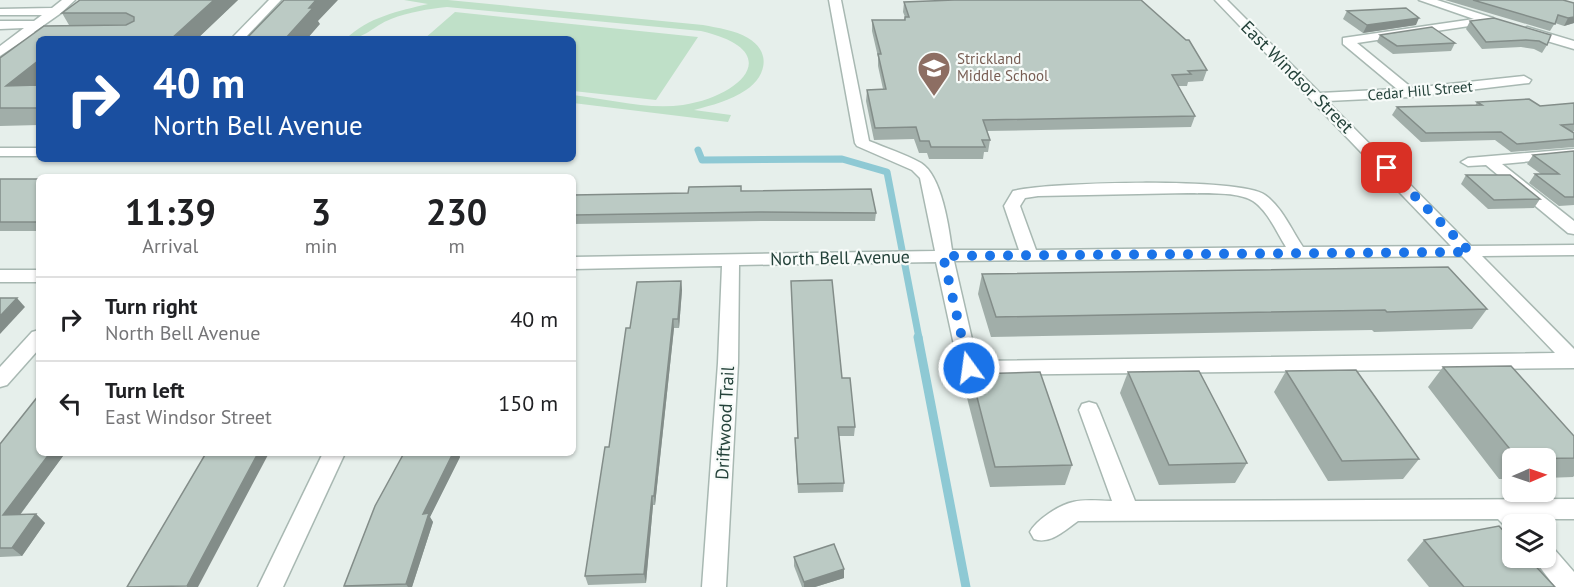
<!DOCTYPE html>
<html lang="en">
<head>
<meta charset="utf-8">
<style>
  :root { --surface:#fff; --page:#f6f6f6; --text:#202124; --muted:#757577; --line:#e0e0e0 }
  body { margin:0; font-family:"PT Sans",sans-serif; background:var(--page); color:var(--text); height:100vh; display:flex; flex-direction:column; font-size:22px; white-space:nowrap }
  * { box-sizing:border-box; margin:0 }
  p { font-size:20px; color:var(--muted) }
  .icon { flex:none; width:33px; height:33px; fill:none; stroke:currentColor; stroke-width:2; stroke-linecap:round; stroke-linejoin:round }
  .map { position:relative; flex:1; overflow:hidden }
  .panel { position:absolute; left:36px; top:174px; width:540px; height:282px; display:flex; flex-direction:column; background:var(--surface); border-radius:9px; box-shadow:0 2px 4px #0004 }
  .panel>* { flex:none }
  .banner { position:absolute; left:36px; top:36px; width:540px; height:126px; border-radius:9px; box-shadow:0 2px 4px #0004; background:#1a4fa0; color:#fff; overflow:hidden }
  .needle { width:39px; rotate:88deg }
  .tools { position:absolute; left:1502px; top:448px; display:grid; gap:12px }
  .tools a { display:grid; place-items:center; width:54px; height:54px; border-radius:9px; background:var(--surface); box-shadow:0 2px 4px #0004; font-size:30px }
  .pin { position:absolute; display:grid; place-items:center; width:51px; height:51px; color:#fff; margin:-26px; border-radius:12px; box-shadow:0 3px 9px #0006 }
  .me { position:absolute; width:66px; margin:-33px; rotate:346deg; stroke-linejoin:round; filter:drop-shadow(0 0 4px #0008) }
  .turn { display:flex; align-items:center; gap:21px; height:126px; padding:0 18px; font-size:27px }
  .turn .icon { width:78px; height:78px; stroke-width:2.5 }
  .turn b { display:block; font-size:42px; line-height:51px }
  .eta { display:flex; justify-content:space-evenly; align-items:center; height:102px; text-align:center }
  .eta b { font-size:36px; font-weight:800; line-height:42px }
  ul { padding:0; list-style:none }
  li { display:flex; align-items:center; gap:18px; height:84px; padding:0 18px; border-top:2px solid var(--line) }
  li div { flex:1 }
  li b { display:block; font-size:22px }
  li em { font-style:normal }
  .map>svg:first-child { display:block }
  .green { fill:#bfe0c8 }
  .lines { fill:none; stroke-linecap:round; stroke-linejoin:round }
  .stream-far1 { stroke:#8ec9d4; stroke-width:7 }
  .stream { stroke:#8ec9d4; stroke-width:9 }
  .minor-casing { stroke:#a8b8b2; stroke-width:3 }
  .minor { fill:#fff; fill-rule:evenodd }
  .wall { fill:#a1aea9 }
  .shaded-wall { fill:#838d89 }
  .building { fill:#bbcac4; stroke:#838d89; stroke-width:1.5 }
  .route { stroke:#1a73e8; stroke-width:10; stroke-dasharray:0 18 }
  .labels { text-anchor:middle; stroke-width:4.5; stroke-linejoin:round; paint-order:stroke }
  .far-education-label { font-size:15px; fill:#785e54; stroke:#f7fbf9; text-anchor:start }
  .far-street-label { font-size:15px; fill:#24423a; stroke:#f7fbf9 }
  .street-label { font-size:18px; fill:#24423a; stroke:#f7fbf9 }
</style>
</head>
<body>
<div class="map">
<svg width="1574" height="587" viewBox="0 0 1574 587">
  <rect width="100%" height="100%" fill="#e6efeb"/>
  <g class="green">
    <path d="M404,0H448L703,25C718,28 735,30 748,38C772,52 766,77 746,90C730,101 712,105 694,110L731,115L728,122L573,103V95C608,99 647,110 683,105C742,96 787,51 701,31L447,7C428,9 409,12 391,19C373,26 365,39 346,39C368,17 399,11 428,4Z"/>
    <polygon points="455,12 698,37 656,100 573,91 573,39 424,39"/>
  </g>
  <g class="lines">
    <polyline class="stream-far1" points="698,150 702,160 842,159 887,172 919,338"/>
    <polyline class="stream" points="918,337 966,587"/>
    <defs>
      <g id="minor">
        <polygon points="62,0 75,0 61,13 34,32 57,33 57,39 24,40 0,56 0,46 24,28 0,29 0,21 34,21 42,15 0,15 0,9 52,8"/>
        <polygon points="269,0 281,0 244,39 231,39"/>
        <path d="M829,0H841L869,141C886,148 905,154 921,163C942,176 949,228 952,250H1019L1004,206L1013,191C1048,182 1240,177 1265,195C1282,207 1292,231 1303,247L1451,246L1215,0H1227L1320,93L1397,89L1343,44V38L1474,19L1419,0H1437L1493,18V22L1489,23L1357,43L1412,88L1524,76L1531,80L1529,83L1410,97L1327,101L1471,246L1574,245V255L1482,256L1574,349V368L969,375L962,373L959,368L936,262L739,265L738,363L726,587H702L718,363L722,266L573,269V257L935,251L920,178L912,170L857,146L855,143ZM1188,193C1207,194 1237,191 1253,201C1268,211 1277,233 1286,247L1036,250L1020,206L1025,198L1038,196ZM1462,256L1555,353L977,361L954,261Z"/>
        <polygon points="1527,27 1574,41 1574,49 1523,34 1521,31"/>
        <rect x="0" y="148" width="39" height="8"/>
        <polygon points="1574,149 1574,157 1502,164 1574,221 1574,234 1568,233 1486,165 1468,166 1461,162 1468,158"/>
        <rect x="0" y="270" width="39" height="12"/>
        <polygon points="39,330 39,349 7,385 0,387 0,367 32,332"/>
        <path d="M1089,402L1096,404L1099,410L1135,501L1574,499V519H1526L1529,525H1512V533L1498,519L1078,521C1065,530 1050,545 1034,539L1030,532C1036,520 1059,505 1073,502C1085,499 1100,501 1112,501L1079,410L1082,404Z"/>
        <polygon points="323,453 345,453 283,587 258,587"/>
        <polygon points="1545,546 1554,549 1574,572 1574,587 1555,587 1533,558 1545,558"/>
      </g>
    </defs>
    <use href="#minor" class="minor-casing"/>
    <use href="#minor" class="minor"/>
  </g>
  <g class="wall">
    <polygon points="80,0 238,0 197,39 39,39 39,125 0,126 0,58 44,26 69,25 62,13"/>
    <polygon points="1445,0 1563,0 1574,23 1564,26 1555,23 1550,31"/>
    <polygon points="904,2 1207,70 1203,81 1188,82 1187,86 1178,86 1195,116 1191,127 987,131 990,140 988,152 984,152 983,159 929,159 927,153 919,153 914,139 874,140 866,101 867,90 883,89 878,66 878,57 872,31 872,20 904,20 905,17 903,12"/>
    <polygon points="1347,11 1416,25 1363,33 1343,19"/>
    <polygon points="1494,18 1547,45 1542,53 1534,49 1521,47 1482,49 1466,29 1470,21"/>
    <polygon points="1380,35 1455,43 1451,51 1393,54 1377,42"/>
    <polygon points="1477,102 1540,106 1574,103 1574,131 1571,132 1574,133 1574,147 1511,152 1495,140 1421,142 1392,115 1397,107 1475,106"/>
    <polygon points="1574,151 1574,205 1559,206 1529,183 1535,174 1541,174 1527,164 1533,155"/>
    <polygon points="1466,175 1540,199 1534,208 1488,209 1461,184"/>
    <rect x="0" y="179" width="39" height="52"/>
    <polygon points="741,191 876,213 875,221 761,221 573,224 573,195 688,193"/>
    <polygon points="982,274 1487,309 1472,329 1374,332 1372,330 991,337 978,294"/>
    <polygon points="681,281 682,290 679,328 674,328 655,505 653,505 646,583 588,585 585,576 609,447 630,328"/>
    <polygon points="791,281 842,378 855,427 854,436 839,436 844,483 843,492 798,493 795,447 795,438 798,438"/>
    <polygon points="1443,367 1574,436 1574,476 1573,477 1545,478 1545,459 1512,459 1512,479 1499,479 1428,387"/>
    <polygon points="1286,371 1419,459 1403,479 1328,481 1274,392"/>
    <polygon points="1128,372 1247,463 1235,483 1159,485 1120,393"/>
    <polygon points="971,374 1072,465 1065,485 990,487 966,394"/>
    <polygon points="0,444 39,453 64,453 62,455 63,456 20,515 36,514 45,523 22,556 0,557"/>
    <polygon points="404,453 458,453 460,457 430,517 433,522 412,587 345,587 344,586"/>
    <polygon points="1424,540 1555,587 1429,587 1407,560"/>
    <polygon points="794,557 844,569 844,578 815,587 802,587 794,566"/>
  </g>
  <g class="shaded-wall">
    <polygon points="214,0 238,0 197,39 171,39"/>
    <polygon points="316,0 338,0 318,21 320,24 307,39 285,39 309,8"/>
    <polygon points="1574,17 1574,23 1564,26 1568,18"/>
    <polygon points="1419,18 1416,25 1363,33 1367,25"/>
    <polygon points="39,60 39,86 6,86"/>
    <polygon points="681,281 682,290 679,328 678,319"/>
    <polygon points="17,298 25,307 0,334 0,316"/>
    <polygon points="673,319 674,328 655,505 654,496"/>
    <polygon points="50,453 64,453 62,455 63,456 13,524 3,515"/>
    <polygon points="258,453 269,453 198,587 187,587 187,586"/>
    <polygon points="453,453 458,453 460,457 430,517 433,522 412,587 408,587 406,584 423,514"/>
    <polygon points="652,496 653,505 646,583 644,574"/>
    <polygon points="36,514 45,523 22,556 12,548"/>
    <polygon points="844,569 844,578 815,587 804,587 804,582"/>
  </g>
  <g class="building">
    <polygon points="80,0 214,0 171,39 39,39 39,60 6,86 39,85 39,108 0,108 0,58 44,26 126,25 134,21 134,17 126,13 62,13"/>
    <polygon points="284,0 316,0 309,8 313,8 285,39 246,39"/>
    <polygon points="954,0 1141,0 1186,40 1189,40 1207,70 1188,71 1191,74 1172,75 1195,116 983,120 990,140 982,140 985,147 931,147 929,141 920,141 916,127 875,128 867,90 886,89 878,54 881,54 872,20 905,20 905,17 909,17 904,2"/>
    <polygon points="1473,0 1563,0 1574,3 1574,17 1568,18 1558,15 1555,24"/>
    <polygon points="1406,8 1419,18 1367,25 1347,11"/>
    <polygon points="1494,18 1551,35 1547,45 1539,41 1526,40 1486,42 1470,21"/>
    <polygon points="1432,27 1455,43 1397,46 1380,35"/>
    <polygon points="1529,99 1540,106 1574,103 1574,124 1561,125 1574,133 1574,139 1517,144 1501,132 1426,133 1397,107 1482,105 1477,102"/>
    <polygon points="1574,151 1574,197 1565,197 1535,174 1559,174 1533,155"/>
    <polygon points="1466,175 1510,175 1540,199 1494,200"/>
    <rect x="0" y="179" width="39" height="43"/>
    <polygon points="741,186 741,191 871,189 876,213 760,212 573,215 573,195 688,193 689,187"/>
    <polygon points="1448,267 1487,309 1387,312 1385,310 996,317 982,274"/>
    <polygon points="832,280 842,378 850,378 855,427 838,427 844,483 798,484 795,438 798,438 791,281"/>
    <polygon points="681,281 678,319 673,319 654,496 652,496 644,574 585,576 605,447 609,447 626,328 630,328 637,282"/>
    <polygon points="0,298 17,298 0,316"/>
    <polygon points="1511,366 1574,436 1574,458 1518,459 1443,367"/>
    <polygon points="1356,370 1419,459 1342,461 1286,371"/>
    <polygon points="1199,371 1247,463 1169,465 1128,372"/>
    <polygon points="1040,372 1072,465 995,467 971,374"/>
    <polygon points="39,395 39,453 50,453 3,515 36,514 12,548 0,548 0,444"/>
    <polygon points="206,453 258,453 187,586 127,587"/>
    <polygon points="404,453 453,453 423,514 429,513 406,584 344,586 375,506"/>
    <polygon points="1499,526 1512,540 1512,558 1528,558 1555,587 1464,587 1424,540"/>
    <polygon points="834,544 844,569 804,582 794,557"/>
  </g>
  <g class="lines">
    <polyline class="route" points="969,368 943,256 1470,252 1387,168"/>
  </g>
  <defs>
    <symbol id="school-pin" viewBox="-11 -11 22 30"><path d="M0 17L-7.5 6A9.5 9.5 0 1 1 7.5 6Z" fill="#8d6e63" stroke="#f7fbf9"/><path d="M0-5L7-2L0 1L-7-2ZM-4 1L0 2.5L4 1V4Q0 6-4 4Z" fill="#fff"/></symbol>
  </defs>
  <g fill-rule="evenodd">
    <use href="#school-pin" x="915" y="49" width="38" height="52"/>
  </g>
  <g class="labels">
    <g class="far-education-label">
      <text x="957" y="64">Strickland<tspan x="957" dy="17">Middle School</tspan></text>
    </g>
    <g class="far-street-label">
      <text transform="translate(1420 91) rotate(-5)" y="5">Cedar Hill Street</text>
    </g>
    <g class="street-label">
      <text transform="translate(1297 77) rotate(45)" y="6">East Windsor Street</text>
      <text transform="translate(840 258) rotate(-1)" y="6">North Bell Avenue</text>
      <text transform="translate(725 423) rotate(-87)" y="6">Driftwood Trail</text>
    </g>
  </g>
</svg>
<div class="tools">
<a><svg class="needle" viewBox="-14 -14 28 28"><path d="M0-13l5 13h-10z" fill="#e53935"/><path d="M0 13l5-13h-10z" fill="#757577"/></svg></a>
<a><svg class="icon" aria-label="layers" viewBox="0 0 24 24"><path d="M12 4l9 5-9 5-9-5zM3 14l9 5 9-5"/></svg></a>
</div>
<div class="pin" style="left:1387px;top:168px;background:#d93025"><svg class="icon" aria-label="arrive" viewBox="0 0 24 24"><path d="M6 21V4h12l-3 4 3 4H6"/></svg></div>
<svg class="me" style="left:969px;top:368px" viewBox="-20 -20 40 40"><circle r="17" fill="#1a73e8" stroke="#fff" stroke-width="3"/><path d="M0-11L8 9 0 5-8 9z" fill="#fff"/></svg>
<div class="banner">
<div class="turn"><svg class="icon" aria-label="right" viewBox="0 0 24 24"><path d="M7 20v-9h11M14 6l5 5-5 5"/></svg><div><b>40 m</b>North Bell Avenue</div></div>
</div>
<section class="panel">
<div class="eta">
<div><b>11:39</b><p>Arrival</p></div>
<div><b>3</b><p>min</p></div>
<div><b>230</b><p>m</p></div>
</div>
<ul>
<li><svg class="icon" aria-label="right" viewBox="0 0 24 24"><path d="M7 20v-9h11M14 6l5 5-5 5"/></svg><div><b>Turn right</b><p>North Bell Avenue</p></div><em>40 m</em></li>
<li><svg class="icon" aria-label="left" viewBox="0 0 24 24"><path d="M17 20v-9H6M10 6l-5 5 5 5"/></svg><div><b>Turn left</b><p>East Windsor Street</p></div><em>150 m</em></li>
</ul>
</section>
</div>
</body>
</html>
